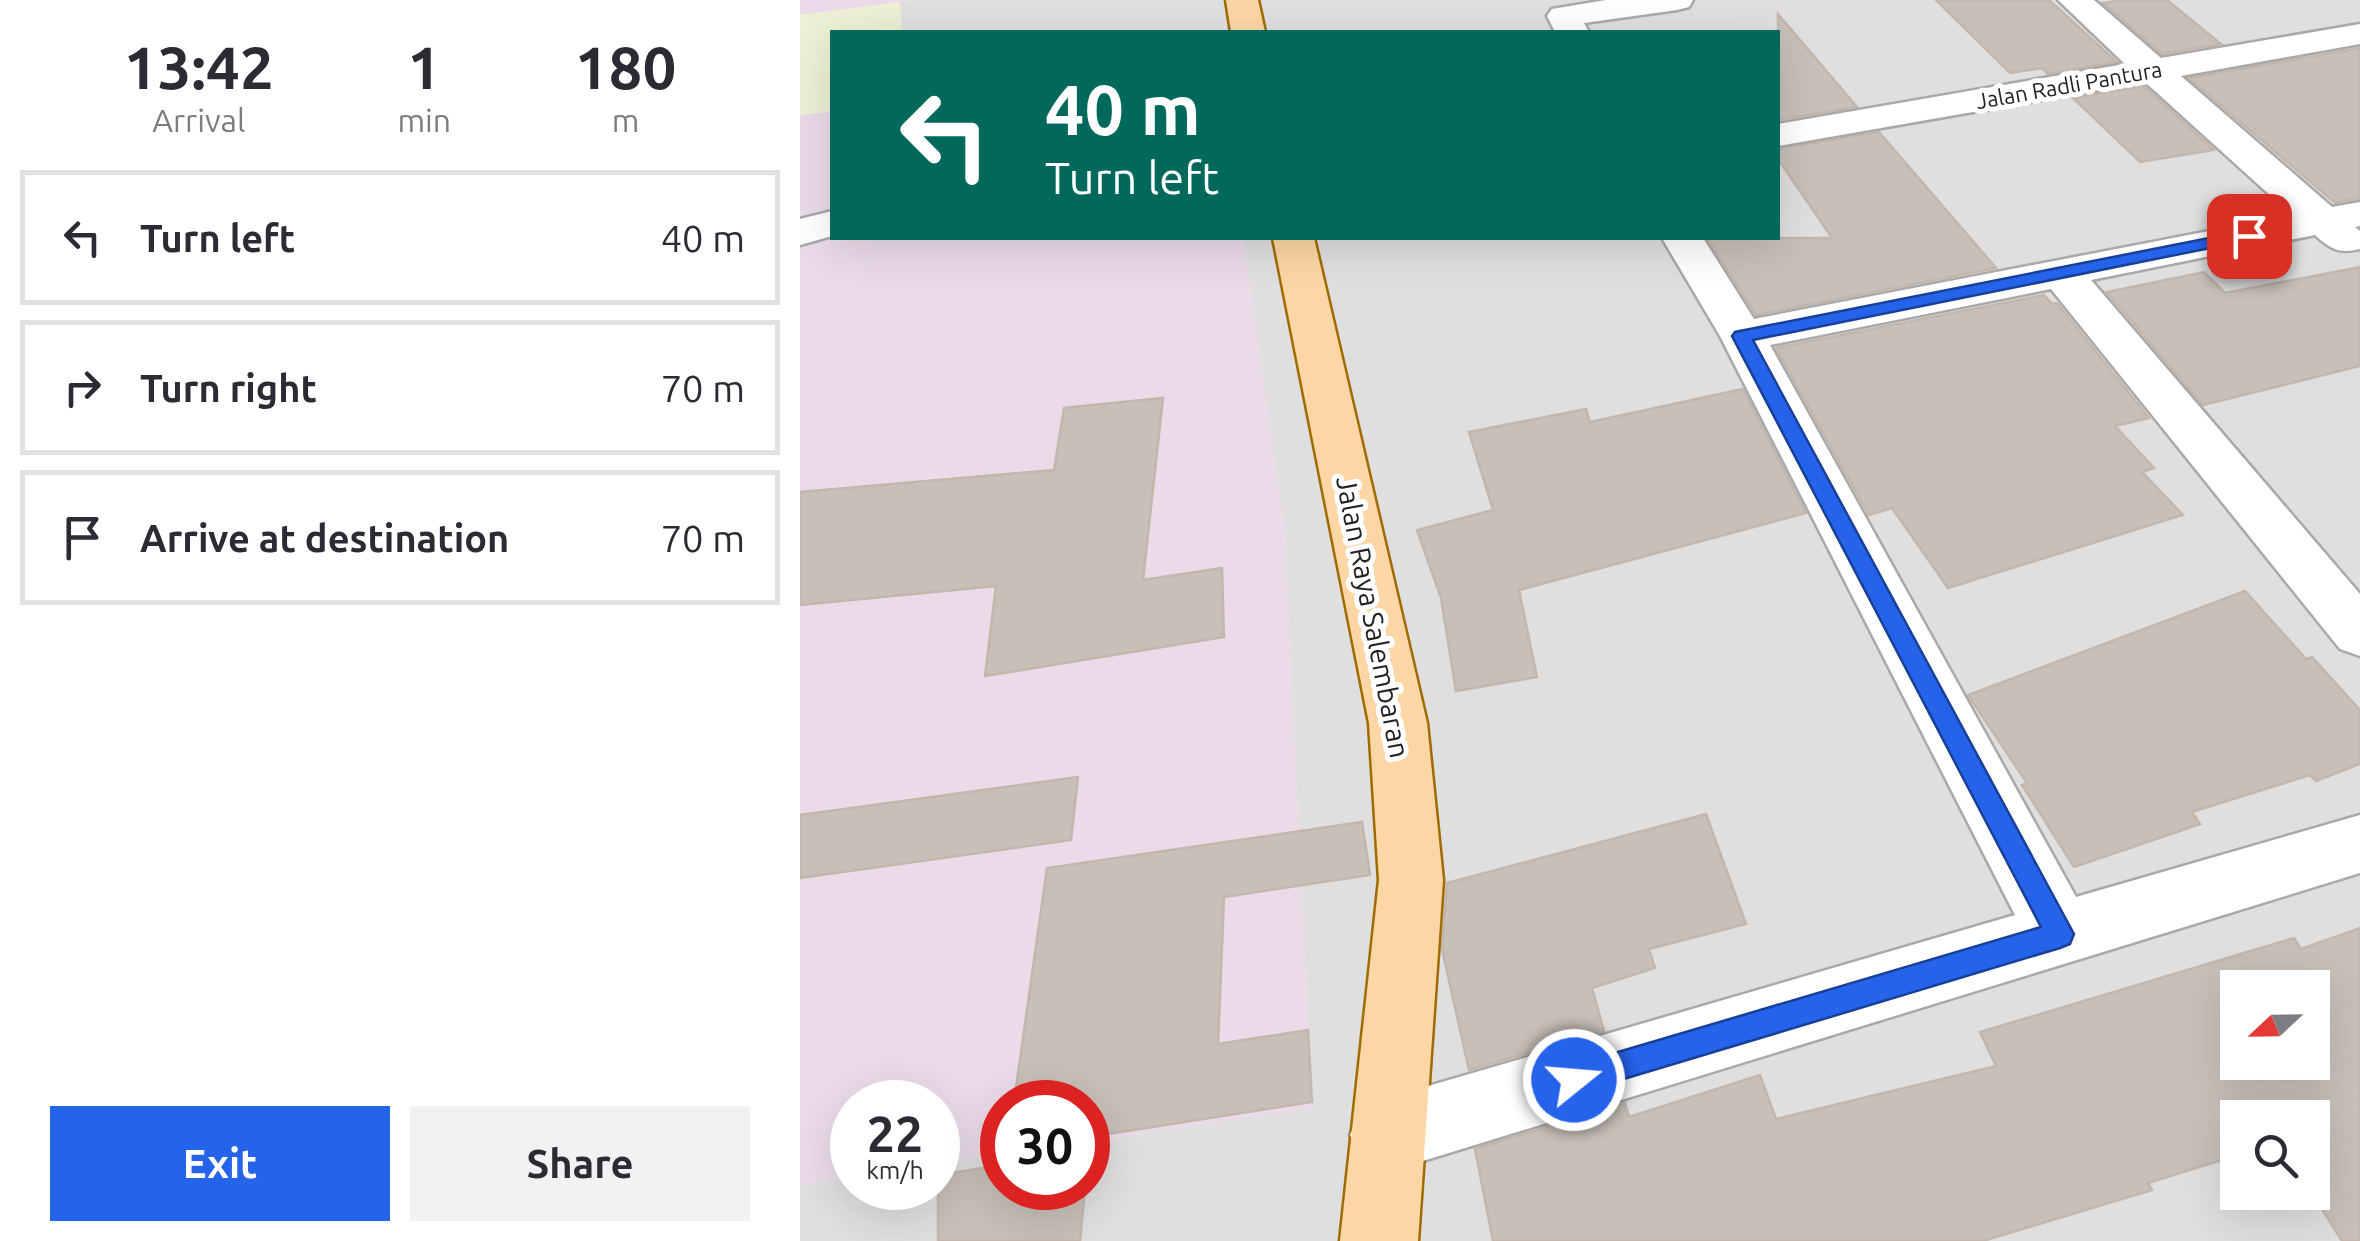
<!DOCTYPE html>
<html lang="en">
<head>
<meta charset="utf-8">
<style>
  :root { --surface:#fff; --page:#f2f2f3; --text:#2b2b33; --muted:#7c7c81; --line:#e1e1e2; --accent:#2563eb }
  body { margin:0; font-family:Ubuntu,sans-serif; background:var(--page); color:var(--text); height:100vh; display:flex; flex-direction:column; font-size:38px; white-space:nowrap }
  * { box-sizing:border-box; margin:0 }
  p { font-size:32px; color:var(--muted) }
  .icon { flex:none; width:55px; height:55px; fill:none; stroke:currentColor; stroke-width:2; stroke-linecap:round; stroke-linejoin:round }
  .map { position:relative; flex:1; overflow:hidden }
  .sheet { display:flex; flex-direction:column; background:var(--surface); width:800px }
  .sheet>* { flex:none }
  .guide { position:absolute; left:30px; top:30px; width:950px; height:210px; border-radius:0px; box-shadow:0 10px 40px #0002; background:#00695c; color:#fff; overflow:hidden }
  .needle { width:65px; rotate:248deg }
  .buttons { position:absolute; left:1420px; top:970px; display:grid; gap:20px }
  .buttons a { display:grid; place-items:center; width:110px; height:110px; border-radius:0px; background:var(--surface); box-shadow:0 10px 40px #0002; font-size:50px }
  .speed { position:absolute; left:30px; top:1080px; display:flex; gap:20px; font-size:50px; font-weight:700; text-align:center }
  .speed>* { display:grid; place-content:center; width:130px; height:130px; border-radius:50%; background:var(--surface); box-shadow:0 10px 40px #0002; line-height:1 }
  .speed small { font-size:25px; font-weight:400 }
  .speed .limit { border:15px solid #d22; background:#fff; color:#111 }
  .pin { position:absolute; display:grid; place-items:center; width:85px; height:85px; color:#fff; margin:-42px; border-radius:20px; box-shadow:0 5px 15px #0006 }
  .me { position:absolute; width:110px; margin:-55px; rotate:73deg; stroke-linejoin:round; filter:drop-shadow(0 0 8px #0008) }
  .turn { display:flex; align-items:center; gap:35px; height:210px; padding:0 50px; font-size:45px }
  .turn .icon { width:130px; height:130px; stroke-width:2.5 }
  .turn b { display:block; font-size:70px; line-height:85px }
  .eta { display:flex; justify-content:space-evenly; align-items:center; height:170px; text-align:center }
  .eta b { font-size:60px; font-weight:700; line-height:70px }
  .button { display:flex; gap:20px; margin-top:auto; padding:20px 50px }
  .button a { flex:1; height:115px; border-radius:0px; background:var(--accent); color:#fff; font-size:40px; font-weight:700; line-height:115px; text-align:center }
  .button a+a { background:var(--page); color:var(--text) }
  ul { padding:0; list-style:none }
  li { display:flex; align-items:center; gap:30px; height:135px; margin:0 20px 15px; padding:0 30px; border:5px solid var(--line); border-radius:0px }
  li div { flex:1 }
  li b { display:block; font-size:38px }
  li em { font-style:normal }
  main { display:flex; flex:1; min-height:0 }
  .map>svg:first-child { display:block }
  .residential { fill:#e0dfdf; fill-rule:evenodd }
  .industrial { fill:#ebdbe8 }
  .farmland { fill:#eef0d5 }
  .building { fill:#c7bfb8; stroke:#c4b6ab; stroke-width:2.5; fill-rule:evenodd }
  .lines { fill:none; stroke-linecap:round; stroke-linejoin:round }
  .minor-casing { stroke:#a9a9a9; stroke-width:5 }
  .major-casing { stroke:#a06b00; stroke-width:5 }
  .minor { fill:#fff; fill-rule:evenodd }
  .major { fill:#fcd6a4; fill-rule:evenodd }
  .route { fill:#2563eb; stroke:#184099; stroke-width:2.5 }
  .labels { text-anchor:middle; stroke-width:10; stroke-linejoin:round; paint-order:stroke }
  .far-street-label { font-size:22px; fill:#222; stroke:#fff }
  .street-label { font-size:28px; fill:#222; stroke:#fff }
</style>
</head>
<body>
<main>
<section class="sheet">
<div class="eta">
<div><b>13:42</b><p>Arrival</p></div>
<div><b>1</b><p>min</p></div>
<div><b>180</b><p>m</p></div>
</div>
<ul>
<li><svg class="icon" aria-label="left" viewBox="0 0 24 24"><path d="M17 20v-9H6M10 6l-5 5 5 5"/></svg><div><b>Turn left</b></div><em>40 m</em></li>
<li><svg class="icon" aria-label="right" viewBox="0 0 24 24"><path d="M7 20v-9h11M14 6l5 5-5 5"/></svg><div><b>Turn right</b></div><em>70 m</em></li>
<li><svg class="icon" aria-label="arrive" viewBox="0 0 24 24"><path d="M6 21V4h12l-3 4 3 4H6"/></svg><div><b>Arrive at destination</b></div><em>70 m</em></li>
</ul>
<div class="button"><a>Exit</a><a>Share</a></div>
</section>
<div class="map">
<svg width="1560" height="1241" viewBox="0 0 1560 1241">
  <rect width="100%" height="100%" fill="#f2efe9"/>
  <path class="residential" d="M116,0H1560V1241H0V1185L52,1177V1188H138V1164L202,1154V1188H288V1142L512,1107L484,526L443,238H978V32H102L100,2ZM1438,988H1512V1062H1438ZM1438,1118H1512V1192H1438Z"/>
  <g class="industrial">
    <polygon points="0,0 116,0 0,15"/>
    <polygon points="32,111 32,238 443,238 484,526 512,1108 288,1142 288,1102 202,1102 202,1154 138,1164 138,1102 52,1102 52,1177 0,1185 0,115"/>
  </g>
  <polygon class="farmland" points="100,2 102,32 32,32 32,111 0,115 0,15"/>
  <g class="building">
    <polygon points="1136,0 1249,0 1317,62 1248,74 1242,68 1210,73"/>
    <polygon points="1322,0 1367,0 1421,44 1362,54 1303,3"/>
    <polygon points="978,14 1057,107 978,120"/>
    <polygon points="1560,48 1560,198 1535,203 1389,78"/>
    <polygon points="1344,86 1414,150 1340,162 1273,98"/>
    <polygon points="1079,132 1196,268 956,315 907,238 1032,238 978,159 978,149"/>
    <polygon points="1560,267 1560,366 1403,405 1307,292 1404,272 1425,293"/>
    <polygon points="1244,295 1252,304 1257,303 1349,418 1315,426 1354,468 1342,472 1383,515 1148,588 1092,508 1069,515 976,348"/>
    <polygon points="943,389 1006,513 719,590 737,677 656,691 641,598 617,530 693,510 669,432 786,409 790,422"/>
    <polygon points="363,398 343,580 422,568 424,637 185,676 196,586 0,605 0,492 254,470 264,408"/>
    <polygon points="1445,591 1506,659 1512,657 1560,710 1560,764 1516,781 1510,775 1392,812 1400,824 1274,867 1222,785 1227,783 1168,695"/>
    <polygon points="278,777 271,840 0,878 0,815"/>
    <polygon points="906,814 946,924 849,949 855,968 792,988 804,1031 669,1070 642,949 647,883"/>
    <polygon points="562,822 570,875 424,897 418,1044 508,1030 512,1102 289,1137 288,1154 288,1102 214,1102 247,868"/>
    <path d="M1560,928V1241H1542L1511,1192L1512,1118H1438V1155L1348,1183L1352,1190L1183,1241H693L675,1149L825,1103L829,1117L960,1075L976,1119L1196,1066L1180,1032L1494,938L1501,949ZM1438,988H1512V1062H1438Z"/>
    <polygon points="202,1165 202,1188 285,1188 280,1241 138,1241 138,1175"/>
  </g>
  <g class="lines">
    <defs>
      <g id="minor">
        <polygon points="806,0 893,0 889,7 877,10 784,23 789,32 755,32 747,16 752,9"/>
        <path d="M1258,0H1294L1361,58L1560,24V44L1381,76L1532,207L1560,202V226L1555,227L1560,231V249C1539,254 1530,249 1515,235L1291,280L1560,594V656L1540,649L1251,289L970,345L1276,897L1560,815V873L587,1172L561,1161L550,1135L561,1109L587,1098L1215,915L920,336L862,238H903L954,319L1492,215L1345,82L978,146V124L1325,64Z"/>
        <polygon points="32,211 32,236 0,245 0,219"/>
      </g>
      <g id="major">
        <polygon points="426,0 458,0 465,32 431,32"/>
        <polygon points="473,238 514,238 627,723 643,880 618,1241 540,1241 579,880 569,723"/>
      </g>
    </defs>
    <use href="#minor" class="minor-casing"/>
    <use href="#major" class="major-casing"/>
    <use href="#minor" class="minor"/>
    <use href="#major" class="major"/>
  </g>
  <polygon class="route" points="1449,230 1458,236 1455,239 953,340 1274,934 1270,944 1260,948 774,1094 763,1090 759,1080 763,1069 774,1065 1241,927 932,336 935,332"/>
  <g class="labels">
    <g class="far-street-label">
      <text transform="translate(1269 85) rotate(-10)" y="8">Jalan Radli Pantura</text>
    </g>
    <g class="street-label">
      <text transform="translate(573 617) rotate(79)" y="10">Jalan Raya Salembaran</text>
    </g>
  </g>
</svg>
<div class="buttons">
<a><svg class="needle" viewBox="-14 -14 28 28"><path d="M0-13l5 13h-10z" fill="#e53935"/><path d="M0 13l5-13h-10z" fill="#7c7c81"/></svg></a>
<a><svg class="icon" aria-label="search" viewBox="0 0 24 24"><circle cx="10" cy="10" r="6"/><path d="M15 15l6 6"/></svg></a>
</div>
<div class="speed"><div>22<small>km/h</small></div><div class="limit">30</div></div>
<div class="pin" style="left:1449px;top:236px;background:#d93025"><svg class="icon" aria-label="arrive" viewBox="0 0 24 24"><path d="M6 21V4h12l-3 4 3 4H6"/></svg></div>
<svg class="me" style="left:774px;top:1080px" viewBox="-20 -20 40 40"><circle r="17" fill="#2563eb" stroke="#fff" stroke-width="3"/><path d="M0-11L8 9 0 5-8 9z" fill="#fff"/></svg>
<div class="guide">
<div class="turn"><svg class="icon" aria-label="left" viewBox="0 0 24 24"><path d="M17 20v-9H6M10 6l-5 5 5 5"/></svg><div><b>40 m</b>Turn left</div></div>
</div>
</div>
</main>
</body>
</html>
